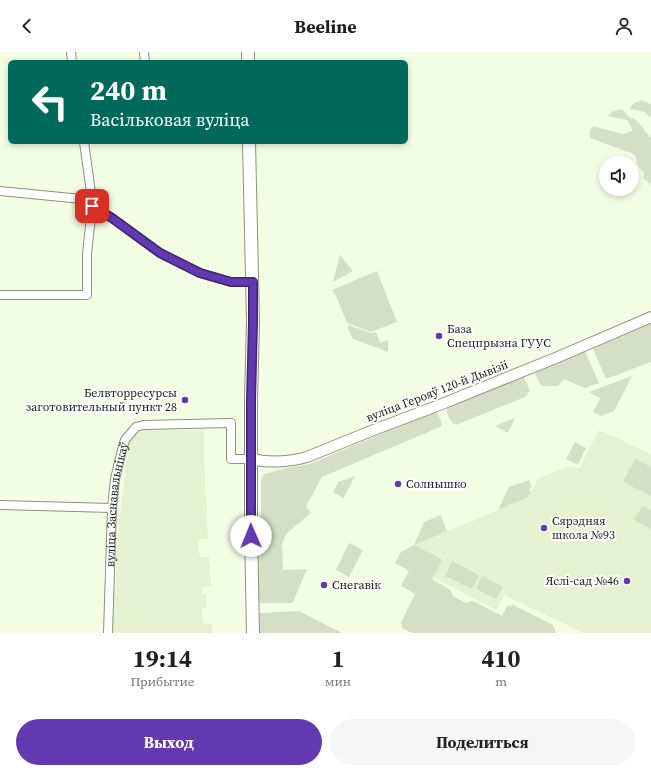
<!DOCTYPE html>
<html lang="ru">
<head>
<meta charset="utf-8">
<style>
  :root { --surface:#fff; --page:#f6f6f6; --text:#202124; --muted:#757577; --accent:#6239b1 }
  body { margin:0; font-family:"Source Serif 4",serif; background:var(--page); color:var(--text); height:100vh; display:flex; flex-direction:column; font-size:15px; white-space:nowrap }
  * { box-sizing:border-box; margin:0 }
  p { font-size:13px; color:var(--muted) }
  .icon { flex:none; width:22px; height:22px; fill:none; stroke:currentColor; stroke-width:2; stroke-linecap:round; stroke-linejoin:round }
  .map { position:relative; height:581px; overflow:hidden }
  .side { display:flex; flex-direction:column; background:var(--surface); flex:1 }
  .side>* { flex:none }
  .hud { position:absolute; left:8px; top:8px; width:400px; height:84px; border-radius:6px; box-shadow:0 2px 6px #0003; background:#00695c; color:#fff; overflow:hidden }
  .tools { position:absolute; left:599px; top:104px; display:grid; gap:8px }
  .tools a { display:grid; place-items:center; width:40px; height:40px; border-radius:50%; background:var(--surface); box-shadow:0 2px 6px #0003; font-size:20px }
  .pin { position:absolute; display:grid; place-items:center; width:34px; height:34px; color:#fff; margin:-17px; border-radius:8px; box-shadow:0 2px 6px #0006 }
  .me { position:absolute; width:44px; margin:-22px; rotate:359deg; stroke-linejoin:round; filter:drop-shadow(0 0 3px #0008) }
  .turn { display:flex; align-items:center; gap:14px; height:84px; padding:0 16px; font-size:18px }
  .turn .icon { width:52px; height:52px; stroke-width:2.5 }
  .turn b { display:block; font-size:28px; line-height:34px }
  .eta { display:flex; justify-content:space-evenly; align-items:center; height:68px; text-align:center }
  .eta b { font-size:24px; font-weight:700; line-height:28px }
  .action { display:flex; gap:8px; margin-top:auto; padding:8px 16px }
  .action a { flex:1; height:46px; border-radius:24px; background:var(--accent); color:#fff; font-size:16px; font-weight:700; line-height:46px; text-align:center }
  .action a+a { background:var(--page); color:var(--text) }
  header { display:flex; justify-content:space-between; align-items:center; height:52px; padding:0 16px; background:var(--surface); font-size:18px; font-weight:700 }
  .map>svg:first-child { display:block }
  .built { fill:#e5f1d1 }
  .green { fill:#d5dfc6 }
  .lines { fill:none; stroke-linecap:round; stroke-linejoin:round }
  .minor-casing { stroke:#8a937c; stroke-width:10 }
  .tertiary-casing { stroke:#8a937c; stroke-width:12 }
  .secondary-casing { stroke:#8a937c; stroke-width:14 }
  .minor { stroke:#fff; stroke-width:8 }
  .tertiary { stroke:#fff; stroke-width:10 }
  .secondary { stroke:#fff; stroke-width:12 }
  .route-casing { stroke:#402573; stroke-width:10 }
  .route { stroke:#6239b1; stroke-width:7 }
  .poi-dot { fill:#6239b1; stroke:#fff; stroke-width:1.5 }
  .labels { text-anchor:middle; stroke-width:4; stroke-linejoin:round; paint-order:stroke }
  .poi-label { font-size:12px; fill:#181c13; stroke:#fff; text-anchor:start }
  .street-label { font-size:12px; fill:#181c13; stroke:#fff }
</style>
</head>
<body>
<header><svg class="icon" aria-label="back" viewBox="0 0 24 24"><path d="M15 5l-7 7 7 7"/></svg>Beeline<svg class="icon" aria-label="person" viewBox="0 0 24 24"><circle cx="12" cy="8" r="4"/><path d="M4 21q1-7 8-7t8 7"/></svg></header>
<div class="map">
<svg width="651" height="581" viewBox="0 0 651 581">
  <rect width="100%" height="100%" fill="#f3fde4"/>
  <g class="built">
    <polygon points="140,378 204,378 204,408 208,487 199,487 198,496 200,505 209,505 211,534 202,535 202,542 206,542 206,556 202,556 203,571 212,572 212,581 112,581 120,463 129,390"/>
    <polygon points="599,378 651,402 651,581 584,581 504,543 496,558 406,511 414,493 527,446 539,426 570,414 579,416"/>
  </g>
  <g class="green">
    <polygon points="641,48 650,52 651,52 651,66 645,60 630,57 633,52"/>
    <polygon points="622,57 629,65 636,68 651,86 651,136 650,132 643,126 644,121 637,112 636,105 632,101 625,99 590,86 590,79 593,74 622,82 633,79 627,68 608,64 613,59"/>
    <polygon points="340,203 353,219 333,230"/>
    <polygon points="377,219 397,270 371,280 347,271 336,244 332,238"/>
    <polygon points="651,270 651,310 606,327 592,295"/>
    <polygon points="348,273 371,281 376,280 380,291 388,288 388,300 353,287 348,277"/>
    <path d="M584,297L599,331L585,336L564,327L558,334C542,334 541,337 535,321V320Z"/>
    <path d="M520,323L524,325L530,339L525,345L456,373C449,369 445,360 448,353Z"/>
    <polygon points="632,324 614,359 601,364 593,360 600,346 589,340"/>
    <path d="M433,360H435L438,362L442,372L440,375L322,425L306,454L311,461L287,481L282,491L283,518L307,517L293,550L291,551H261L258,549C258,535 257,489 264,479L261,471V429L264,422L287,416L310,412Z"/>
    <polygon points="515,366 508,381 495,374"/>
    <polygon points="575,390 586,396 578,413 566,407"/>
    <polygon points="635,407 651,415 651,444 623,430"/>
    <polygon points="355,424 344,446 333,440 338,430"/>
    <polygon points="529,428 532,435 529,436 530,441 527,446 498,458 509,435"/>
    <polygon points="642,454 651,458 651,477 634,468"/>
    <polygon points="441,463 447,479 415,493 442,508 432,527 449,537 451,539 453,544 466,551 472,549 475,550 502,564 507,554 513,553 553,573 556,581 412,581 402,576 401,571 415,542 401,534 409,519 395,511 401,500 414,493 424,470"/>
    <polygon points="349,491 363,498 349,525 336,518"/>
    <polygon points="452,509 479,523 472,537 445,524"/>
    <polygon points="482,524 503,535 496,547 476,537"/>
    <polygon points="299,559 342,581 258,581 258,564 260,561"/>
  </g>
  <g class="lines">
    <defs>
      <g id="minor">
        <polyline points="71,0 72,10"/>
        <polyline points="144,0 145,10"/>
        <polyline points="0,139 92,148"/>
        <polyline points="92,155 112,166 160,201 200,221 231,230 253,230"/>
        <polyline points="0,243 87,243 87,202 92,155 92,148 84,90"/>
        <polyline points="0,453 112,456"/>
        <path id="s1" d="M108,581L112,456L115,427L122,398L125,388L136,375L143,373L231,371V407H251"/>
      </g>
      <path id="tertiary" d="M251,407C269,411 289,410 307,405L371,379L442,352L558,305L651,265"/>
      <g id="secondary">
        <polyline points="248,0 248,10"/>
        <polyline points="249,90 253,269 251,349 251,478 253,581"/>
      </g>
    </defs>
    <use href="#minor" class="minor-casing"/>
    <use href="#tertiary" class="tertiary-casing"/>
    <use href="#secondary" class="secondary-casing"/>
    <use href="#minor" class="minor"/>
    <use href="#tertiary" class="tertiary"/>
    <use href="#secondary" class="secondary"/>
  </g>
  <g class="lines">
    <defs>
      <polyline id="route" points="92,154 112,166 160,201 200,221 231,230 253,230 253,269 251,349 251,484"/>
    </defs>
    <use href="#route" class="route-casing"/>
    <use href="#route" class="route"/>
  </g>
  <g class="poi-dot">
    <circle cx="439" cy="284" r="4"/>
    <circle cx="185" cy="348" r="4"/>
    <circle cx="398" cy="432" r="4"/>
    <circle cx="544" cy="476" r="4"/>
    <circle cx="627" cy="529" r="4"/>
    <circle cx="324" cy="533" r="4"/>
  </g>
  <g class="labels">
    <g class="poi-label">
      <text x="447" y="281">База<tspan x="447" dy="14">Спецпрызна ГУУС</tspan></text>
      <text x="177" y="345" text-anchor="end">Белвторресурсы<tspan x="177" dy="14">заготовительный пункт 28</tspan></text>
      <text x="406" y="436">Солнышко</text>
      <text x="552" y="473">Сярэдняя<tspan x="552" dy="14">школа №93</tspan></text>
      <text x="619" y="533" text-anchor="end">Яслі-сад №46</text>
      <text x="332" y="537">Снегавік</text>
    </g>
    <g class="street-label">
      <text transform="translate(437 339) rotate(-21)" y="4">вуліца Герояў 120-й Дывізіі</text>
      <text dy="4" stroke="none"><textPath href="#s1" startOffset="129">вуліца Заснавальнікаў</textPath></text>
    </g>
  </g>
</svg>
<div class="tools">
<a><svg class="icon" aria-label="sound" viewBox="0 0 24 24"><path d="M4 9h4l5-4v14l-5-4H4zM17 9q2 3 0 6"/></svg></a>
</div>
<div class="pin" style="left:92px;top:154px;background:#d93025"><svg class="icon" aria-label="arrive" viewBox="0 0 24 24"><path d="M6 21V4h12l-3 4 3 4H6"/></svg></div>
<svg class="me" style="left:251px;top:484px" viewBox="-20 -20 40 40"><circle r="19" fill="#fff"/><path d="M0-13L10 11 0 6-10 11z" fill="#6239b1"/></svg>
<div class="hud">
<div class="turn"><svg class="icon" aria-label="left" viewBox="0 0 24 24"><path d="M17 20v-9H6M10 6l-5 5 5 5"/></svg><div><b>240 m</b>Васільковая вуліца</div></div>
</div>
</div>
<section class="side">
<div class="eta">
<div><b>19:14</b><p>Прибытие</p></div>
<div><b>1</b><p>мин</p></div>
<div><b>410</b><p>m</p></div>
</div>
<div class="action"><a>Выход</a><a>Поделиться</a></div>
</section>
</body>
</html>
